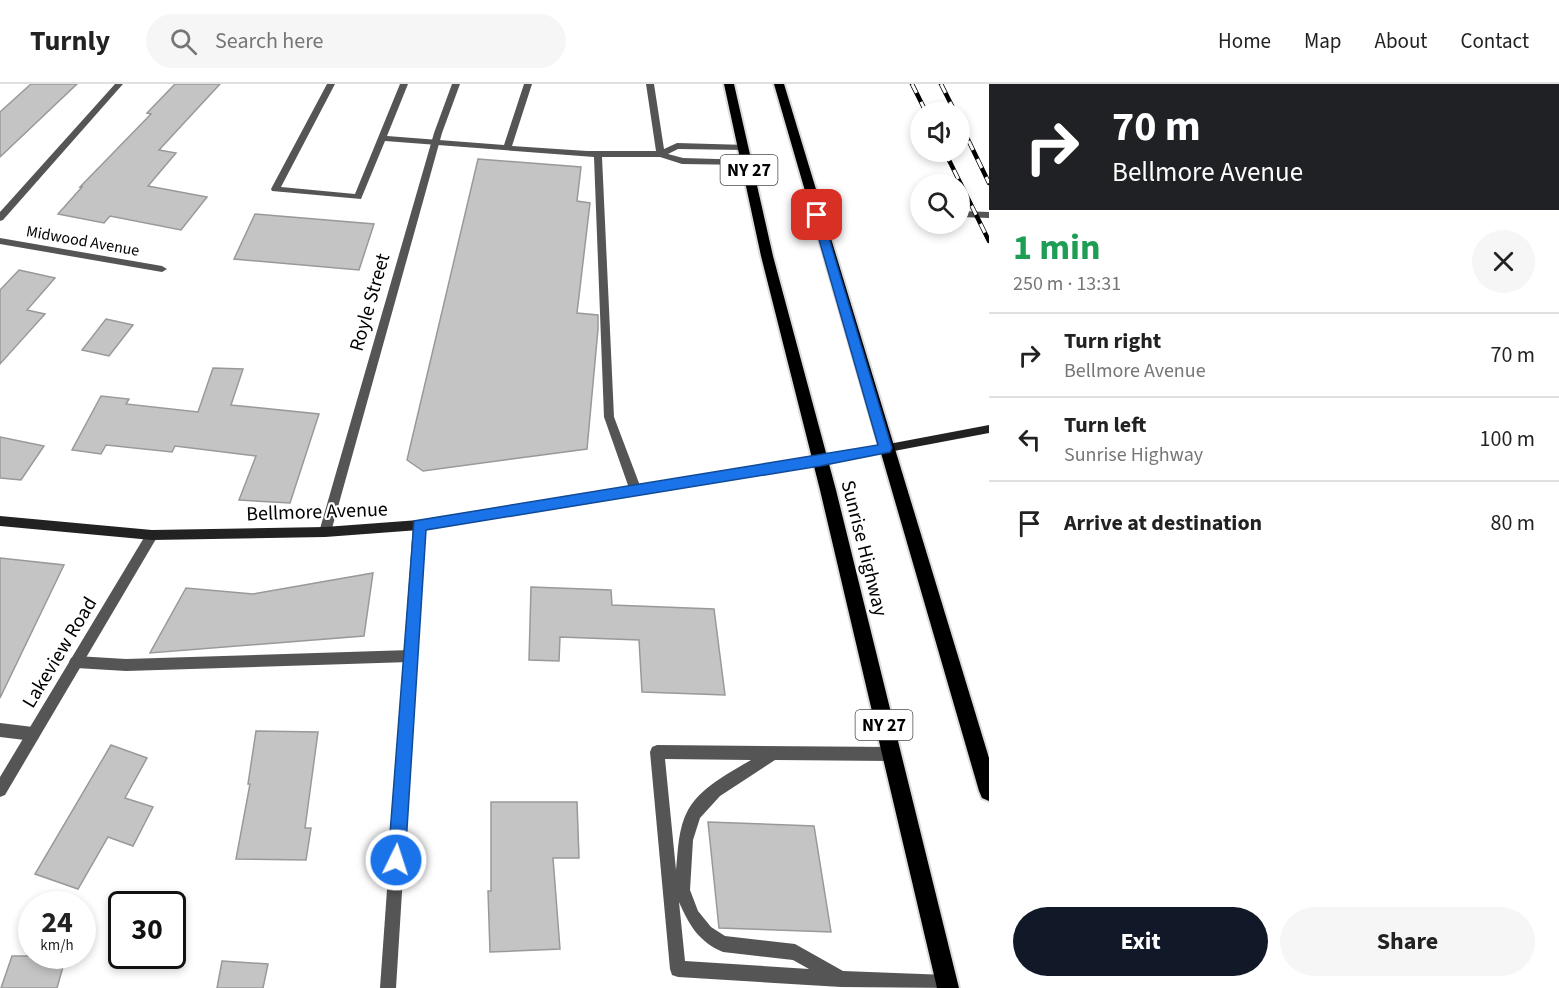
<!DOCTYPE html>
<html lang="en">
<head>
<meta charset="utf-8">
<style>
  :root { --surface:#fff; --page:#f6f6f6; --text:#222; --muted:#767676; --line:#e0e0e0; --accent:#111827 }
  body { margin:0; font-family:"Source Sans 3",sans-serif; background:var(--page); color:var(--text); height:100vh; display:flex; flex-direction:column; font-size:22px; white-space:nowrap }
  * { box-sizing:border-box; margin:0 }
  p { font-size:20px; color:var(--muted) }
  .icon { flex:none; width:33px; height:33px; fill:none; stroke:currentColor; stroke-width:2; stroke-linecap:round; stroke-linejoin:round }
  .map { position:relative; flex:1; overflow:hidden }
  .side { display:flex; flex-direction:column; background:var(--surface); width:570px }
  .side>* { flex:none }
  .guide { background:#202124; color:#fff; overflow:hidden }
  .buttons { position:absolute; left:910px; top:18px; display:grid; gap:12px }
  .buttons a { display:grid; place-items:center; width:60px; height:60px; border-radius:50%; background:var(--surface); box-shadow:0 3px 9px #0003; font-size:30px }
  .speed { position:absolute; left:18px; top:807px; display:flex; gap:12px; font-size:30px; font-weight:700; text-align:center }
  .speed>* { display:grid; place-content:center; width:78px; height:78px; border-radius:50%; background:var(--surface); box-shadow:0 3px 9px #0003; line-height:1 }
  .speed small { font-size:15px; font-weight:400 }
  .speed .limit { border:3px solid #111; border-radius:9px; background:#fff; color:#111 }
  .pin { position:absolute; display:grid; place-items:center; width:51px; height:51px; color:#fff; margin:-26px; border-radius:12px; box-shadow:0 3px 9px #0006 }
  .me { position:absolute; width:66px; margin:-33px; rotate:4deg; stroke-linejoin:round; filter:drop-shadow(0 0 4px #0008) }
  .turn { display:flex; align-items:center; gap:21px; height:126px; padding:0 24px; font-size:27px }
  .turn .icon { width:78px; height:78px; stroke-width:2.5 }
  .turn b { display:block; font-size:42px; line-height:51px }
  .round { display:grid; place-items:center; flex:none; width:63px; height:63px; border-radius:32px; background:var(--page) }
  .summary { display:flex; align-items:center; justify-content:space-between; height:102px; padding:0 24px }
  h1 { font-size:36px; font-weight:700; line-height:45px; color:#1e9e55 }
  .primary-button { display:flex; gap:12px; margin-top:auto; padding:12px 24px }
  .primary-button a { flex:1; height:69px; border-radius:36px; background:var(--accent); color:#fff; font-size:24px; font-weight:700; line-height:69px; text-align:center }
  .primary-button a+a { background:var(--page); color:var(--text) }
  ul { padding:0; list-style:none }
  li { display:flex; align-items:center; gap:18px; height:84px; padding:0 24px; border-top:2px solid var(--line) }
  li div { flex:1 }
  li b { display:block; font-size:22px }
  li em { font-style:normal }
  header { display:flex; align-items:center; gap:36px; box-sizing:border-box; height:84px; padding:0 30px; background:var(--surface); border-bottom:2px solid var(--line) }
  header strong { font-size:28px }
  nav { display:flex; gap:33px; margin-inline-start:auto; font-size:21px }
  .search { width:420px; height:54px; background:var(--page); display:flex; align-items:center; gap:15px; box-sizing:border-box; padding:0 21px; border-radius:33px; color:var(--muted); font-size:22px }
  main { display:flex; flex:1; min-height:0 }
  .map>svg:first-child { display:block }
  .building { fill:#c4c4c4; stroke:#999; stroke-width:1.5 }
  .lines { fill:none; stroke-linecap:round; stroke-linejoin:round }
  .trunk-casing { stroke:#dbdbdb; stroke-width:4 }
  .service { fill:#555; fill-rule:evenodd }
  .minor { fill:#555; fill-rule:evenodd }
  .secondary { fill:#222; fill-rule:evenodd }
  .trunk { fill:#000; fill-rule:evenodd }
  .rail-casing { stroke:#000; stroke-width:4.5 }
  .rail { stroke:#fff; stroke-width:3; stroke-dasharray:10; stroke-linecap:butt }
  .route { fill:#1a73e8; stroke:#114b97; stroke-width:1.5 }
  .labels { text-anchor:middle; stroke-width:4.5; stroke-linejoin:round; paint-order:stroke }
  .far-street-label { font-size:16px; fill:#000; stroke:#fff }
  .shield { fill:#fff; stroke:#4c4c4c; stroke-width:1.5 }
  .shield-label { font-size:18px; font-weight:bold; fill:#000 }
  .street-label { font-size:20px; fill:#000; stroke:#fff }
</style>
</head>
<body>
<header>
<strong>Turnly</strong>
<div class="search"><svg class="icon" aria-label="search" viewBox="0 0 24 24"><circle cx="10" cy="10" r="6"/><path d="M15 15l6 6"/></svg>Search here</div>
<nav><a>Home</a><a>Map</a><a>About</a><a>Contact</a></nav>
</header>
<main>
<div class="map">
<svg width="989" height="904" viewBox="0 0 989 904">
  <rect width="100%" height="100%" fill="#fff"/>
  <g class="building">
    <polygon points="31,0 77,0 0,73 0,28"/>
    <polygon points="175,0 220,0 159,66 176,69 148,102 207,113 181,146 110,132 104,139 58,130 82,103 80,103 151,30 147,29"/>
    <polygon points="478,75 581,83 577,117 590,119 577,229 598,231 598,245 587,365 423,387 407,376"/>
    <polygon points="255,130 374,140 359,186 234,175"/>
    <polygon points="19,186 55,194 27,226 45,230 0,280 0,206"/>
    <polygon points="106,235 133,241 109,272 82,266"/>
    <polygon points="213,284 243,285 231,321 319,330 290,419 239,416 256,372 175,362 172,368 106,361 101,370 72,366 101,312 129,315 126,320 198,328"/>
    <polygon points="0,353 44,362 21,396 0,394"/>
    <polygon points="0,474 64,481 0,614"/>
    <polygon points="373,489 364,552 150,569 186,504 253,510"/>
    <polygon points="531,503 611,506 612,521 714,525 725,611 642,608 639,556 560,553 559,577 529,576"/>
    <polygon points="256,647 318,648 305,744 311,744 306,776 236,775 250,700 248,700"/>
    <polygon points="111,661 147,674 125,714 153,723 133,762 108,753 78,805 35,790"/>
    <polygon points="491,718 577,718 579,774 553,774 560,865 490,868 488,807 491,807"/>
    <polygon points="708,738 814,742 831,848 719,844"/>
    <polygon points="12,872 66,872 57,904 1,904"/>
    <polygon points="222,877 268,880 263,904 217,904"/>
  </g>
  <g class="lines">
    <defs>
      <g id="trunk">
        <polygon points="724,0 734,0 773,172 836,406 959,904 937,904 820,406 761,172"/>
        <polygon points="774,0 784,0 989,674 989,717 982,714 979,707"/>
      </g>
    </defs>
    <use href="#trunk" class="trunk-casing"/>
    <g class="service">
      <polygon points="327,0 335,0 281,103 355,110 400,0 408,0 387,52 504,61 524,0 532,0 512,62 587,67 656,67 646,0 654,0 664,65 677,59 747,61 748,63 744,66 678,65 668,70 683,74 751,76 751,80 748,81 682,80 660,73 602,73 614,333 642,407 640,410 636,412 630,407 604,333 594,73 385,57 361,115 272,107 271,105"/>
      <polygon points="960,127 989,128 989,134 960,133"/>
      <polygon points="410,566 415,568 417,572 415,576 410,578 126,587 76,584 71,582 69,578 71,574 76,572 126,575"/>
      <polygon points="0,639 33,643 38,645 40,650 38,655 33,657 0,653"/>
      <path d="M657,661L892,663L897,665L899,670L897,675L892,677L775,676L720,712L700,734L693,756L690,806L698,827L711,843L725,852L795,860L843,887L947,891L953,893L955,899L953,904L841,903L678,893L672,891L670,885L650,668L652,663ZM665,675L751,676C729,689 701,703 688,726C678,744 678,767 676,786ZM679,818C689,841 699,858 723,868L793,876L809,885L685,877Z"/>
    </g>
    <g class="minor">
      <polygon points="115,0 123,0 3,136 0,137 0,128"/>
      <polygon points="452,0 460,0 442,49 331,448 329,451 321,451 319,448 434,49"/>
      <polygon points="0,154 162,182 167,185 162,188 0,160"/>
      <polygon points="419,436 423,438 425,441 396,904 380,904 413,441 415,438"/>
      <polygon points="152,446 156,447 158,451 156,455 5,711 0,713 0,693 148,447"/>
    </g>
    <polygon class="secondary" points="989,341 989,349 820,381 419,446 325,453 152,456 0,442 0,432 152,446 325,443 419,436 820,373"/>
    <use href="#trunk" class="trunk"/>
    <defs>
      <g id="rail">
        <polyline points="912,0 926,28"/>
        <polyline points="941,0 955,28"/>
        <polyline points="960,39 989,99"/>
        <polyline points="945,68 989,157"/>
      </g>
    </defs>
    <use href="#rail" class="rail-casing"/>
    <use href="#rail" class="rail"/>
  </g>
  <polygon class="route" points="817,128 822,131 892,364 890,368 820,382 426,446 405,776 402,782 396,784 390,782 388,776 414,437 878,361 812,131"/>
  <g class="labels">
    <g class="far-street-label">
      <text transform="translate(83 156) rotate(10)" y="6">Midwood Avenue</text>
    </g>
    <g class="shield">
      <rect x="720.5" y="71" width="57" height="30" rx="4.5"/>
      <rect x="855.5" y="626" width="57" height="30" rx="4.5"/>
    </g>
    <g class="shield-label">
      <text x="749" y="92">NY 27</text>
      <text x="884" y="647">NY 27</text>
    </g>
    <g class="street-label">
      <text transform="translate(369 218) rotate(-74)" y="7">Royle Street</text>
      <text transform="translate(317 427) rotate(-2)" y="7">Bellmore Avenue</text>
      <text transform="translate(865 464) rotate(76)" y="7">Sunrise Highway</text>
      <text transform="translate(59 568) rotate(-59)" y="7">Lakeview Road</text>
    </g>
  </g>
</svg>
<div class="buttons">
<a><svg class="icon" aria-label="sound" viewBox="0 0 24 24"><path d="M4 9h4l5-4v14l-5-4H4zM17 9q2 3 0 6"/></svg></a>
<a><svg class="icon" aria-label="search" viewBox="0 0 24 24"><circle cx="10" cy="10" r="6"/><path d="M15 15l6 6"/></svg></a>
</div>
<div class="speed"><div>24<small>km/h</small></div><div class="limit">30</div></div>
<div class="pin" style="left:817px;top:131px;background:#d93025"><svg class="icon" aria-label="arrive" viewBox="0 0 24 24"><path d="M6 21V4h12l-3 4 3 4H6"/></svg></div>
<svg class="me" style="left:396px;top:776px" viewBox="-20 -20 40 40"><circle r="17" fill="#1a73e8" stroke="#fff" stroke-width="3"/><path d="M0-11L8 9 0 5-8 9z" fill="#fff"/></svg>
</div>
<section class="side">
<div class="guide">
<div class="turn"><svg class="icon" aria-label="right" viewBox="0 0 24 24"><path d="M7 20v-9h11M14 6l5 5-5 5"/></svg><div><b>70 m</b>Bellmore Avenue</div></div>
</div>
<div class="summary"><div><h1>1 min</h1><p>250 m · 13:31</p></div><a class="round"><svg class="icon" aria-label="close" viewBox="0 0 24 24"><path d="M6 6l12 12M18 6L6 18"/></svg></a></div>
<ul>
<li><svg class="icon" aria-label="right" viewBox="0 0 24 24"><path d="M7 20v-9h11M14 6l5 5-5 5"/></svg><div><b>Turn right</b><p>Bellmore Avenue</p></div><em>70 m</em></li>
<li><svg class="icon" aria-label="left" viewBox="0 0 24 24"><path d="M17 20v-9H6M10 6l-5 5 5 5"/></svg><div><b>Turn left</b><p>Sunrise Highway</p></div><em>100 m</em></li>
<li><svg class="icon" aria-label="arrive" viewBox="0 0 24 24"><path d="M6 21V4h12l-3 4 3 4H6"/></svg><div><b>Arrive at destination</b></div><em>80 m</em></li>
</ul>
<div class="primary-button"><a>Exit</a><a>Share</a></div>
</section>
</main>
</body>
</html>
